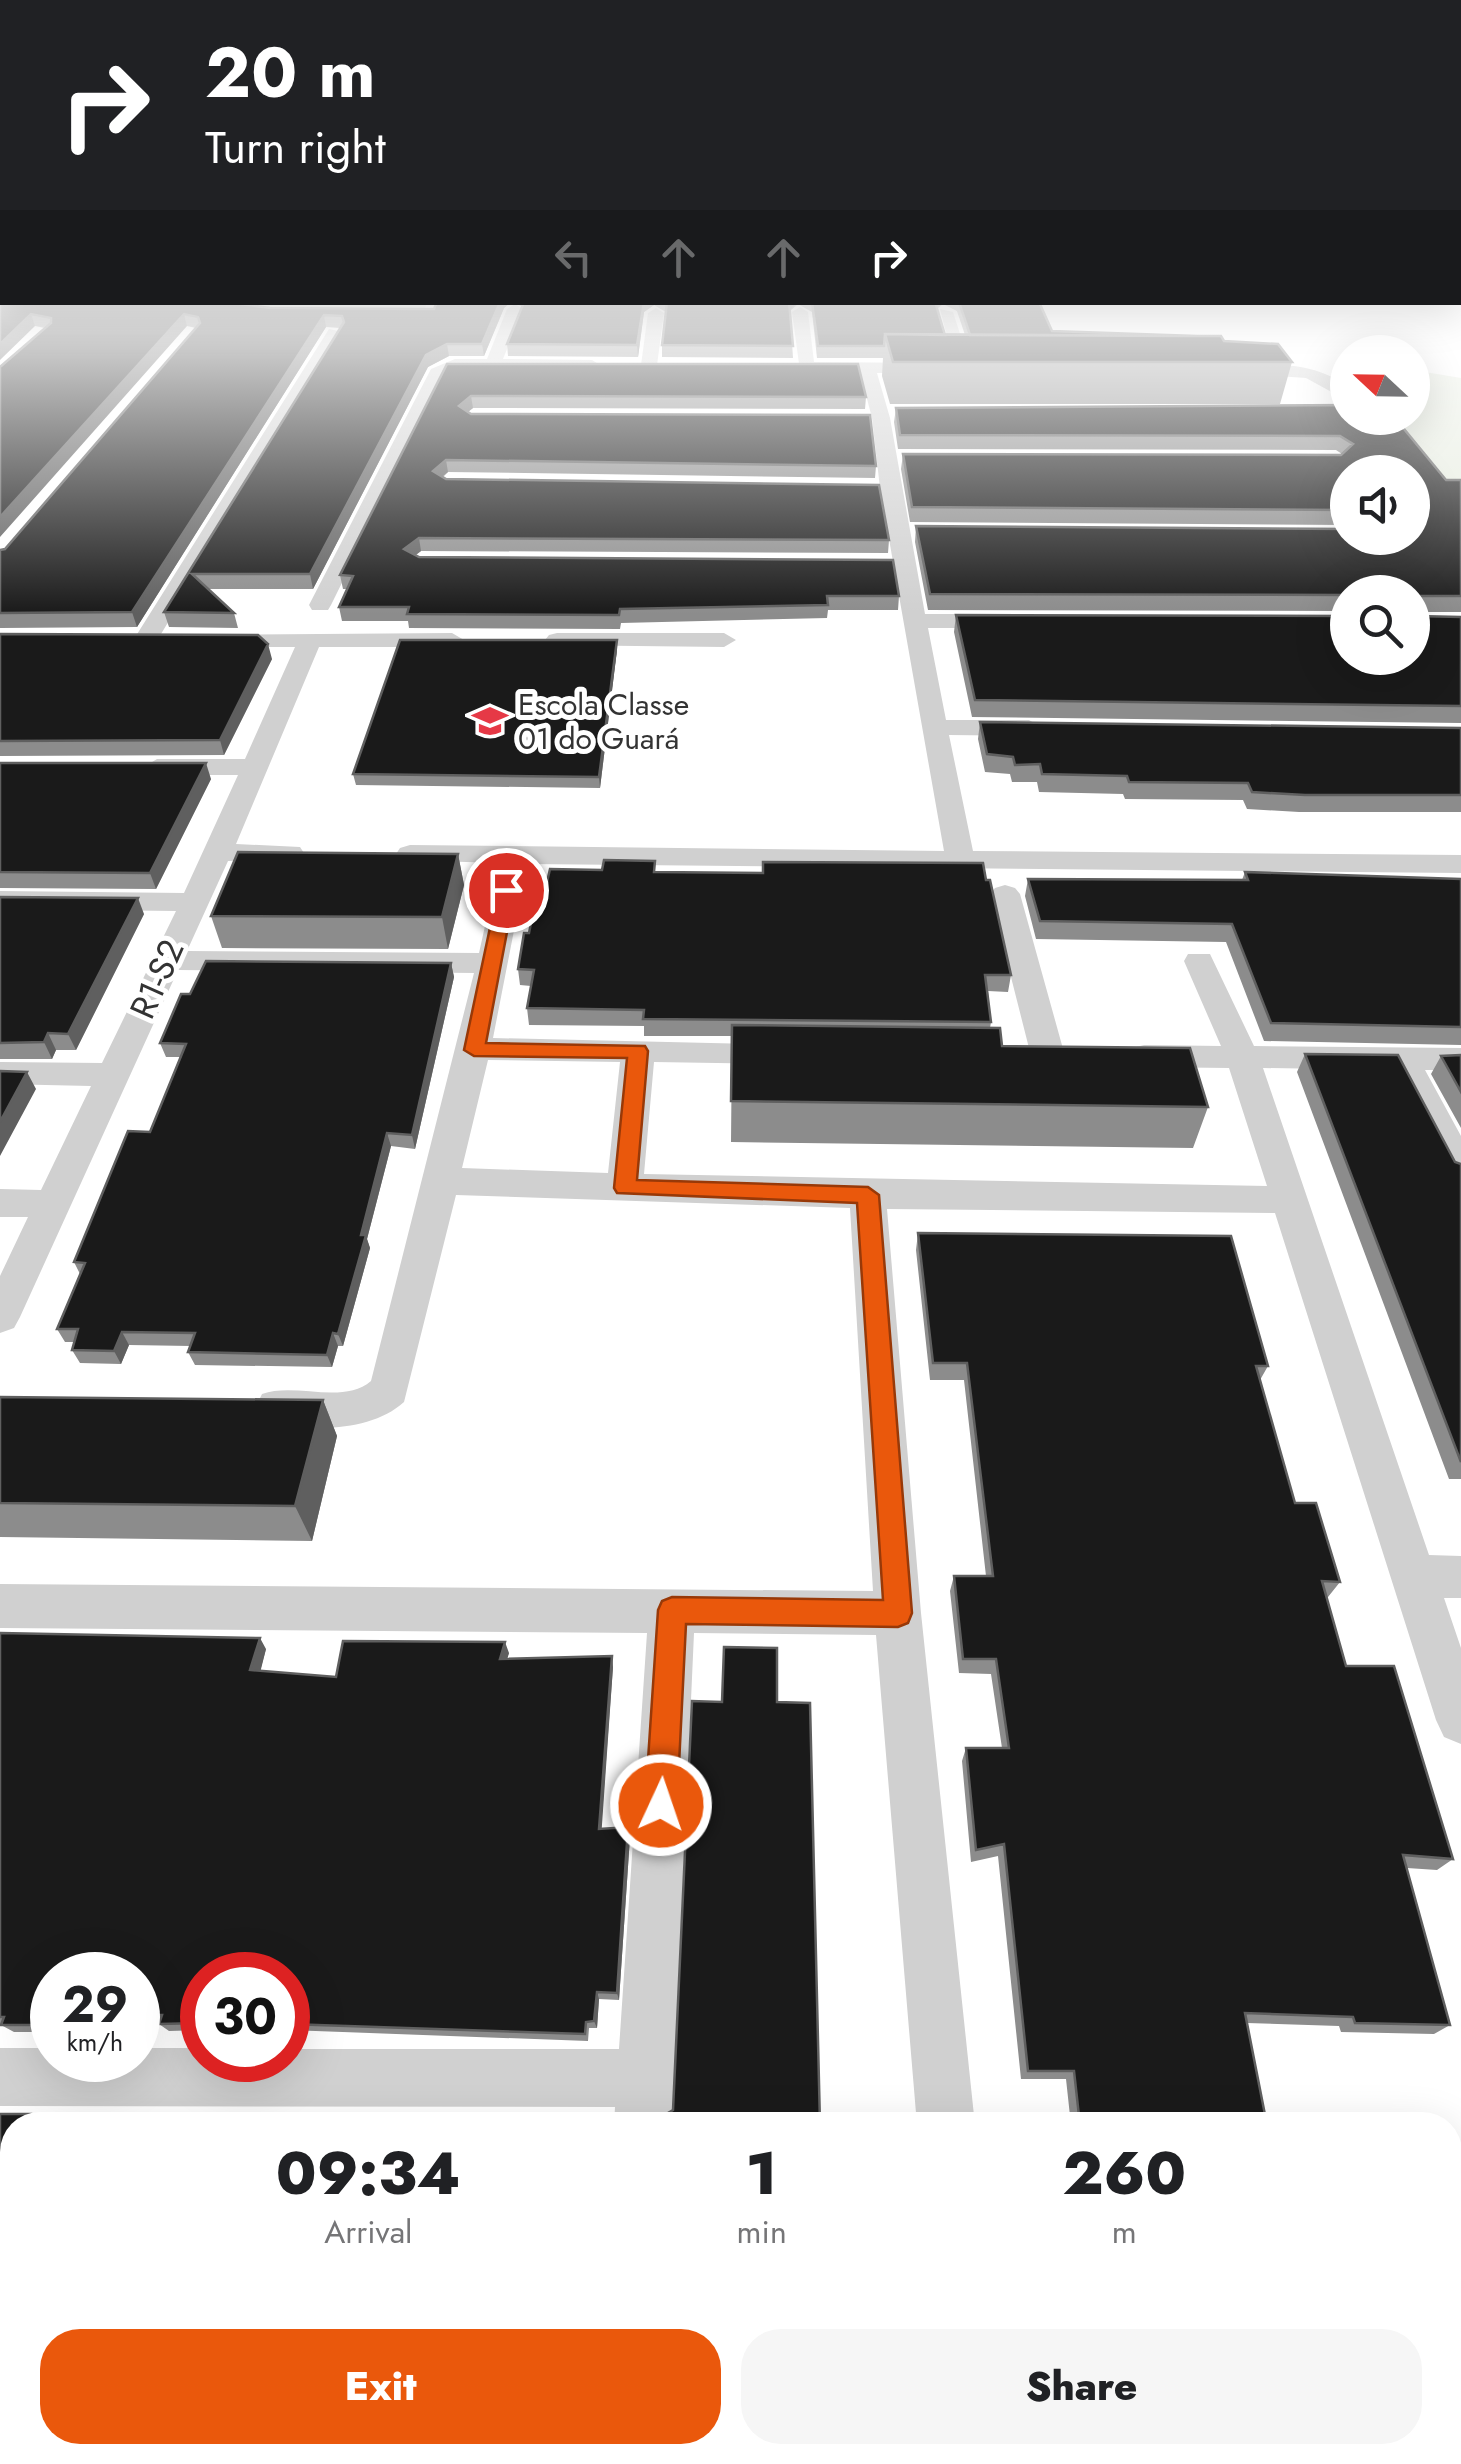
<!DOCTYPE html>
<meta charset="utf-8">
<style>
body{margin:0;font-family:Jost,sans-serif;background:#f6f6f6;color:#202124;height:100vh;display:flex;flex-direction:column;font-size:38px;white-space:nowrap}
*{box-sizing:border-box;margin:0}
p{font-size:32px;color:#757577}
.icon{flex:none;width:55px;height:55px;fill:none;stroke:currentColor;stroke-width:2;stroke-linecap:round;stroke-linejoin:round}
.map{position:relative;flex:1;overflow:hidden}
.sheet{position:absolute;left:0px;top:2112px;width:1462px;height:352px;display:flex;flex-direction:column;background:#fff;border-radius:40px 40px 0 0;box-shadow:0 10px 40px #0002}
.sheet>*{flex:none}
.banner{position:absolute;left:0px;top:0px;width:1462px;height:305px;box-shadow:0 10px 40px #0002;background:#202124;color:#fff;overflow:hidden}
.needle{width:65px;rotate:292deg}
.tools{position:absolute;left:1330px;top:335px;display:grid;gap:20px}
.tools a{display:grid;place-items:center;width:100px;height:100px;border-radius:50%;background:#fff;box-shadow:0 10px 40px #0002;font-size:50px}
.speed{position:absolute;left:30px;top:1952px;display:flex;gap:20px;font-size:50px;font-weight:700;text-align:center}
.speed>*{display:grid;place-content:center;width:130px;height:130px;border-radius:50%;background:#fff;box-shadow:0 10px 40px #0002;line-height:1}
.speed small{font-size:25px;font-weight:400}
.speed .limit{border:15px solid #d22;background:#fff;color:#111}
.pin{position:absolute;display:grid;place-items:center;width:85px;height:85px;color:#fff;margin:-42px;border:5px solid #fff;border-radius:50%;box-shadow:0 2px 10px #0007}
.me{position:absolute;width:110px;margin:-55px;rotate:3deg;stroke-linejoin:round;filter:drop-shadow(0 0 8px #0008)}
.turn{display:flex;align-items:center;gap:35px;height:210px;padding:0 40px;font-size:45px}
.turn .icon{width:130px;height:130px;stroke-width:2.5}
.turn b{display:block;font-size:70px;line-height:85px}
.lanes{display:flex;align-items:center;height:95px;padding:0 40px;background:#0003;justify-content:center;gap:50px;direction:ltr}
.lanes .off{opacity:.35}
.eta{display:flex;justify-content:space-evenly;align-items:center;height:170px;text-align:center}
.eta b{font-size:60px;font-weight:800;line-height:70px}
.button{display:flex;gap:20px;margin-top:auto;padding:20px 40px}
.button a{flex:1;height:115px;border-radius:40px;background:#ea580c;color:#fff;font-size:40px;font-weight:800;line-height:115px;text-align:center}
.button a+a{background:#f6f6f6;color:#202124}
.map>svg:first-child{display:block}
.green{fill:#e6ecdf}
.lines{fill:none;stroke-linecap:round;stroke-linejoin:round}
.street{fill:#d0d0d0;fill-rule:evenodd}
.wall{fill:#8c8c8c;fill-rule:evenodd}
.shaded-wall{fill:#5f5f5f}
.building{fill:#1a1a1a;stroke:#5f5f5f;stroke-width:2.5}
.route{fill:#ea580c;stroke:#983908;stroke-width:2.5}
.labels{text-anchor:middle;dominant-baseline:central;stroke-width:10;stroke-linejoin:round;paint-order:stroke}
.far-poi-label{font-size:30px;fill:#333;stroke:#fff;text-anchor:start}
.street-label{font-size:35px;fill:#333;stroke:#fff}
</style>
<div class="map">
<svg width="1461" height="2464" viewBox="0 0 1461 2464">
<rect width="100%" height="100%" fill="#fff"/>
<path class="green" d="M163 302 427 303 421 317Z
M1413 370 1461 378V491H1444L1376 418H1412Z"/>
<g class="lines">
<path class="street" d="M515 304 523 309 503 359 592 360 600 365 592 370 456 369 446 372 331 605 328 610H312L309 605 431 369 455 359H487L507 309Z
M800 307 808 312 814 362 932 363 940 368 932 373H877L890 418 925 614H1005L1016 621 1005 628H928L946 720H1029L1042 728 1029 736 949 735 973 851 1461 855V873L527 864 493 1038 796 1045 801 1053 796 1061 784 1064 654 1062 644 1174 1267 1186 1229 1068 1144 1067 1132 1064 1127 1056 1132 1048 1144 1045 1221 1046 1184 961 1188 954H1210L1254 1046 1461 1048V1070H1425L1461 1136V1182L1448 1178 1391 1070 1263 1068 1429 1555 1461 1556V1598H1444L1461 1648V1744L1444 1737 1436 1720 1275 1213 887 1209 921 1613 975 2125H917L876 1635 694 1633 672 2125H614L615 2107 0 2106V2048H52V2060H138V2048H202V2060H288V2049H619L647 1633 0 1628V1584L873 1591 850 1208 456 1195 404 1402C370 1433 304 1433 262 1418L256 1406 262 1394C295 1382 343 1405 371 1381L474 973 178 970 20 1317 14 1328 0 1333V1276L28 1217H0V1189L41 1190 91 1086 0 1084V1062L102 1063 176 911 0 909V891L184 893 238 775H157L144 767 157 759H245L295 647H212L200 640 204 635 452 633 464 640 452 647H319L236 844 300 847 304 853 300 859 228 861 187 951 479 953 499 863 400 860 396 854 400 848 410 845 944 851 880 488 872 418 860 372 800 371 792 312ZM488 1060 620 1062 608 1173 462 1168Z
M656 308 664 313 657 365 649 370 641 365 648 313Z
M940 309 953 312 971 368 969 372 955 368Z
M329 329 343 332 158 639 146 646 138 644 134 639Z
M1242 364C1279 364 1317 363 1348 387V401L1306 378 1236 373 1234 369Z
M557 633H724L736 640 724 647 549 645 545 640 549 635Z
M1005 885 1015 888 1020 894 1065 1056 1060 1064 1048 1067 1036 1064 1031 1056 990 894 995 888Z
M1450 2245H1461V2307H1450Z
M597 2452H663L664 2464H596Z
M940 2452H1006L1008 2464H940Z"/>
</g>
<path class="wall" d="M2 302 270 308 434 309 437 302H511L504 308 484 356H449L428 367 313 589H208L234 613 238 628 169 627 164 612 340 328 326 327 137 627 0 628V550L5 549 196 328 187 326 45 328 35 326Z
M515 302H1039L1052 331 1224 341 1292 362 1280 404H890L882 376 883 358H817L812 312 798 304 790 311 793 358 662 357V345L666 312 654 305 644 312 638 357 508 356 507 344 522 307ZM943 304 957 311 965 335H945L937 309Z
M447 364 866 397 865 409 473 408 468 412 471 414 876 466 875 478 448 472 443 477 446 479 889 540 888 553 421 551 416 555 419 557 899 596 898 610H828L827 618 621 623 620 629 409 628 408 621H342L339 607 347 589H343L340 575Z
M1348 405 1446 480H1461V612H1415L1416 616 1461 617V723L972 717 954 632 956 615 1348 658 1412 592H1348V611L928 610 915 542 916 526 1412 538 1348 472V525L910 522 901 469 903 454H1342L1336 450 898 449 894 422 896 408Z
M0 634 272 659 224 755 0 756Z
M617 640V650L600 788 356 785 353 774Z
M980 722 1461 728V812H1299L1247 809 1243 800 1125 799 1123 794 1039 792 1037 782H1012L1010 774 985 772 978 739Z
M0 763 211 779 156 889 0 888Z
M458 854 464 885 448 949 222 948 211 916Z
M656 872 986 880 1011 975 1008 992 988 991 991 1022 990 1028 1002 1046 1208 1107 1193 1148 731 1142 732 1036H644V1026L529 1025 527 1008 531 986 520 985 518 969 543 899Z
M1245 872 1461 879V1045L1264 1041 1226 942 1036 939 1025 896 1028 879 1242 880Z
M0 897 144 914 76 1050H56L52 1059H0Z
M451 963 454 977 415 1149 391 1146 367 1239 370 1248 343 1346H338L332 1367 195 1365 188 1352 191 1346 129 1345 121 1364 80 1363 72 1350 75 1342H65L57 1329 80 1274 74 1262 150 1132 180 1057H166L160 1043 190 994Z
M1305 1054 1455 1162 1461 1164V1479H1449L1297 1072Z
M1461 1055V1128L1431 1074 1441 1056Z
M918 1233 1268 1366 1260 1380 1295 1503 1340 1582 1328 1597H1326L1346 1666 1453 1859 1437 1870 1407 1868 1450 2025 1434 2034 1341 2032 1339 2026 1247 2023 1267 2125H1071L1066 2079H1021L998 1856 971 1862 962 1761 966 1748H1002L991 1674 959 1673 950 1591 954 1576H986L964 1380H930L916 1250Z
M0 1397 323 1400 337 1436 312 1541 0 1537Z
M0 1633 266 1649 260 1671 336 1677 509 1653 507 1658 613 1667 601 1829 628 1827 630 1837 619 2000 599 1999 597 2028H589L588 2041 288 2030V1975H202V2030L169 2031 159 2024 160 2022 138 2021V1975H52V2032H14L1 2025 0 2024Z
M1074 2452H1450L1461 2464H1075Z"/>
<path class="shaded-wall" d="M500 302H511L504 308 484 356 482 344Z
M644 302H654V305L644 312 638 357 637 345Z
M789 302H798L788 312Z
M31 314 35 326 0 360V344Z
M184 314 187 326 0 537V517Z
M324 315 326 327 137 627 132 612Z
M447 344 449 356 428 367 313 589 310 574 426 355Z
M471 396 473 408 460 418 459 406Z
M446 460 448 472 434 483 433 471Z
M419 538 421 551 406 562 404 549Z
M617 640V650L600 788 599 777Z
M268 644 272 659 224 755 220 740Z
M206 763 211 779 156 889 150 873Z
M458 854 464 885 448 949 442 917Z
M138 898 144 914 76 1050 68 1034Z
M451 963 454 977 415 1149 412 1135Z
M48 1033 56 1050 52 1059 44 1042Z
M27 1072 36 1089 0 1156V1122Z
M387 1133 391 1146 367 1239 370 1248 343 1346 338 1334 361 1235Z
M122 1332 129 1345 121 1364 114 1351Z
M333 1333 338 1346 332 1367 327 1355Z
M323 1400 337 1436 312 1541 295 1506Z
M260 1638 266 1649 258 1681 250 1670Z
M505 1642 509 1653 504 1670 500 1659Z
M612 1656 613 1667 601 1839 599 1829Z
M628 1827 630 1837 619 2000 617 1993Z
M597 1992 599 1999 597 2028 594 2021Z
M31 2114 48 2122 47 2125H30Z
M587 2452H591L590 2464H586Z"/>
<path class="building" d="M0 269H2V302H226L270 308 427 309H434L437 302H500L482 344H447L426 355 310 574H192L234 613 164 612 344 322 342 316 324 315 132 612 0 613V550L5 549 200 323 198 317 184 314 0 517V367L51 323V318L31 314 0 344Z
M524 302H644L637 345 507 344Z
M667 302H789L793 346 662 345Z
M812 302H935L945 335 885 334 884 346H818Z
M959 302H1039L1052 331 1197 336 970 335Z
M885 334 1221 336 1224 341 1278 344 1292 362H893Z
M447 364H858L866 397 471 396 459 406 471 414 870 415 876 466 446 460 433 471 446 479 879 485 889 540 419 538 404 549 419 557 893 560 899 596H827L828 605 620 609 619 615 407 614 409 607H339L353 576 340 575Z
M1348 405V418H1395L1446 480H1461V596H1418L1414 600 1416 616 1461 617V706L975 700 956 615 1348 616V658H1412V592H1348V595L930 594 916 526 1348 529V538H1412V472H1348V510L912 507 903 454 1341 455 1353 444 1340 436 900 435 896 408Z
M0 634 258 635 268 644 220 740 0 741Z
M400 640H617L599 777 353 774Z
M980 722 1461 728V795H1305L1252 792 1248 783 1129 782 1127 776 1042 774 1040 764 1015 765 1013 757 987 754Z
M0 763H206L150 873 0 872Z
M238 852 458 854 442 917 211 916Z
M604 860 655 861 654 872 763 873V862L983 863 986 880H990L1011 975H985L991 1022 643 1019 644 1010 527 1008 534 970 518 969 524 933H529L536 899H543L550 869 602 870Z
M1245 872 1461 879V1027L1271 1023 1232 924 1040 921 1028 879 1248 880Z
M0 897 138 898 68 1034 48 1033 44 1042 0 1043Z
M206 961 451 963 412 1135 387 1133 361 1235H366L338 1334 333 1333 327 1355 188 1352 195 1333 122 1332 114 1351 72 1350 78 1329H57L85 1263 74 1262 128 1131 150 1132 186 1044 160 1043 181 994H190Z
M732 1025 1000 1028 1002 1046 1190 1048 1208 1107 731 1101Z
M1305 1054 1398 1055 1455 1162 1461 1164V1462Z
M1461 1055V1092L1441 1056Z
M0 1071 27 1072 0 1122Z
M918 1233 1231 1236 1268 1366H1256L1295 1503H1316L1340 1582 1322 1581 1346 1666H1394L1453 1859 1403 1855 1450 2025 1355 2023 1353 2017 1245 2013 1267 2125H1080L1074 2071H1028L1004 1844 976 1850 966 1748H1009L996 1659H963L954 1576H993L967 1363H933Z
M0 1397 323 1400 295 1506 0 1503Z
M0 1633 260 1638 250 1670 336 1677 343 1641 505 1642 500 1659 612 1656 599 1829 628 1827 617 1993 597 1992 594 2021 586 2022 585 2034 288 2024V1975H202V2023L159 2024 162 2015H138V1975H52V2025H1L4 2017H0Z
M724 1647 777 1648V1702L810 1703 820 2125H668V2113L673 2110 692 1701 722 1702Z
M0 2114H31L30 2125H12V2452H587L586 2464H0Z
M138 2122 585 2124V2125H138Z
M1450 2429H1461V2464H1096L1095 2452H1450Z
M662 2452H827V2464H663Z"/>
<linearGradient id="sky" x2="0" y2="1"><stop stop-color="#9ec6ea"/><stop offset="0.44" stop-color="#fff"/><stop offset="1" stop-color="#fff" stop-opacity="0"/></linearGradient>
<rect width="1461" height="614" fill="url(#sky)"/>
<path class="route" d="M506 885 515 890 486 1043 645 1046 648 1051 637 1180 868 1187 879 1195 912 1613 908 1623 898 1627 686 1624 677 1805 672 1816 661 1821 650 1816 645 1805 658 1610 662 1601 672 1597 883 1600 857 1203 617 1193 614 1188 627 1058 474 1056 464 1050 498 890Z"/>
<defs>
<symbol id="school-bare" viewBox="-9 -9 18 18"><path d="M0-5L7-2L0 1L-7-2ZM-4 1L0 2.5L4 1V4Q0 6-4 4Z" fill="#e63946" stroke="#fff" stroke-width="2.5" paint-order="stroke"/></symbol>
</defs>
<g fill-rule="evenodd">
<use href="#school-bare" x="465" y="696" width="50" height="50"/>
</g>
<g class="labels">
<g class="far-poi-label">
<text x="518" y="704">Escola Classe<tspan x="518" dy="34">01 do Guará</tspan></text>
</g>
<g class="street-label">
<text transform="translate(157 979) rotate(-66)">R1-S2</text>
</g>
</g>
</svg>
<div class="tools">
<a><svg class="needle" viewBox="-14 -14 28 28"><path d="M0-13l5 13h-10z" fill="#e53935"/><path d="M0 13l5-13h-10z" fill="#757577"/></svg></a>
<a><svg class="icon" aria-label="sound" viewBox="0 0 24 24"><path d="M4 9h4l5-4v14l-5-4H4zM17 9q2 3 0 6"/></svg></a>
<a><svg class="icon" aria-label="search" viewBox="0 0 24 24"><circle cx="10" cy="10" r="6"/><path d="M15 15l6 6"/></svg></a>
</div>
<div class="speed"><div>29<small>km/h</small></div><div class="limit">30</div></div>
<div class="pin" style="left:506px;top:890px;background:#d93025"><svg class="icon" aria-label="arrive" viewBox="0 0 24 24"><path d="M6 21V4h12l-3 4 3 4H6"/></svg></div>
<svg class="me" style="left:661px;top:1805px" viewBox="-20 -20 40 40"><circle r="17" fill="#ea580c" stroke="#fff" stroke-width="3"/><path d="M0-11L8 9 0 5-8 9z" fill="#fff"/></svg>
<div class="banner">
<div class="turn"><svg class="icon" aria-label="right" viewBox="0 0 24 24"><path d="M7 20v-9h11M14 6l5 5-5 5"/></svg><div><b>20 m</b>Turn right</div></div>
<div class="lanes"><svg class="icon off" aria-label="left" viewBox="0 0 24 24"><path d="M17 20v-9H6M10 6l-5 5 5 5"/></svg><svg class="icon off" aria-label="ahead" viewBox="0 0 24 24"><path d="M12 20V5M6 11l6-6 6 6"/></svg><svg class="icon off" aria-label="ahead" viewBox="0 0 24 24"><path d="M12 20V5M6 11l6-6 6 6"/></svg><svg class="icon" aria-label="right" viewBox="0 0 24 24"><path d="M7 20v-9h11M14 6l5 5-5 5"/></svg></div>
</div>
<section class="sheet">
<div class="eta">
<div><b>09:34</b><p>Arrival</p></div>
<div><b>1</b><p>min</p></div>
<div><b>260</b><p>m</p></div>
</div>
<div class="button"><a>Exit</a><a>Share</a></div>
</section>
</div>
